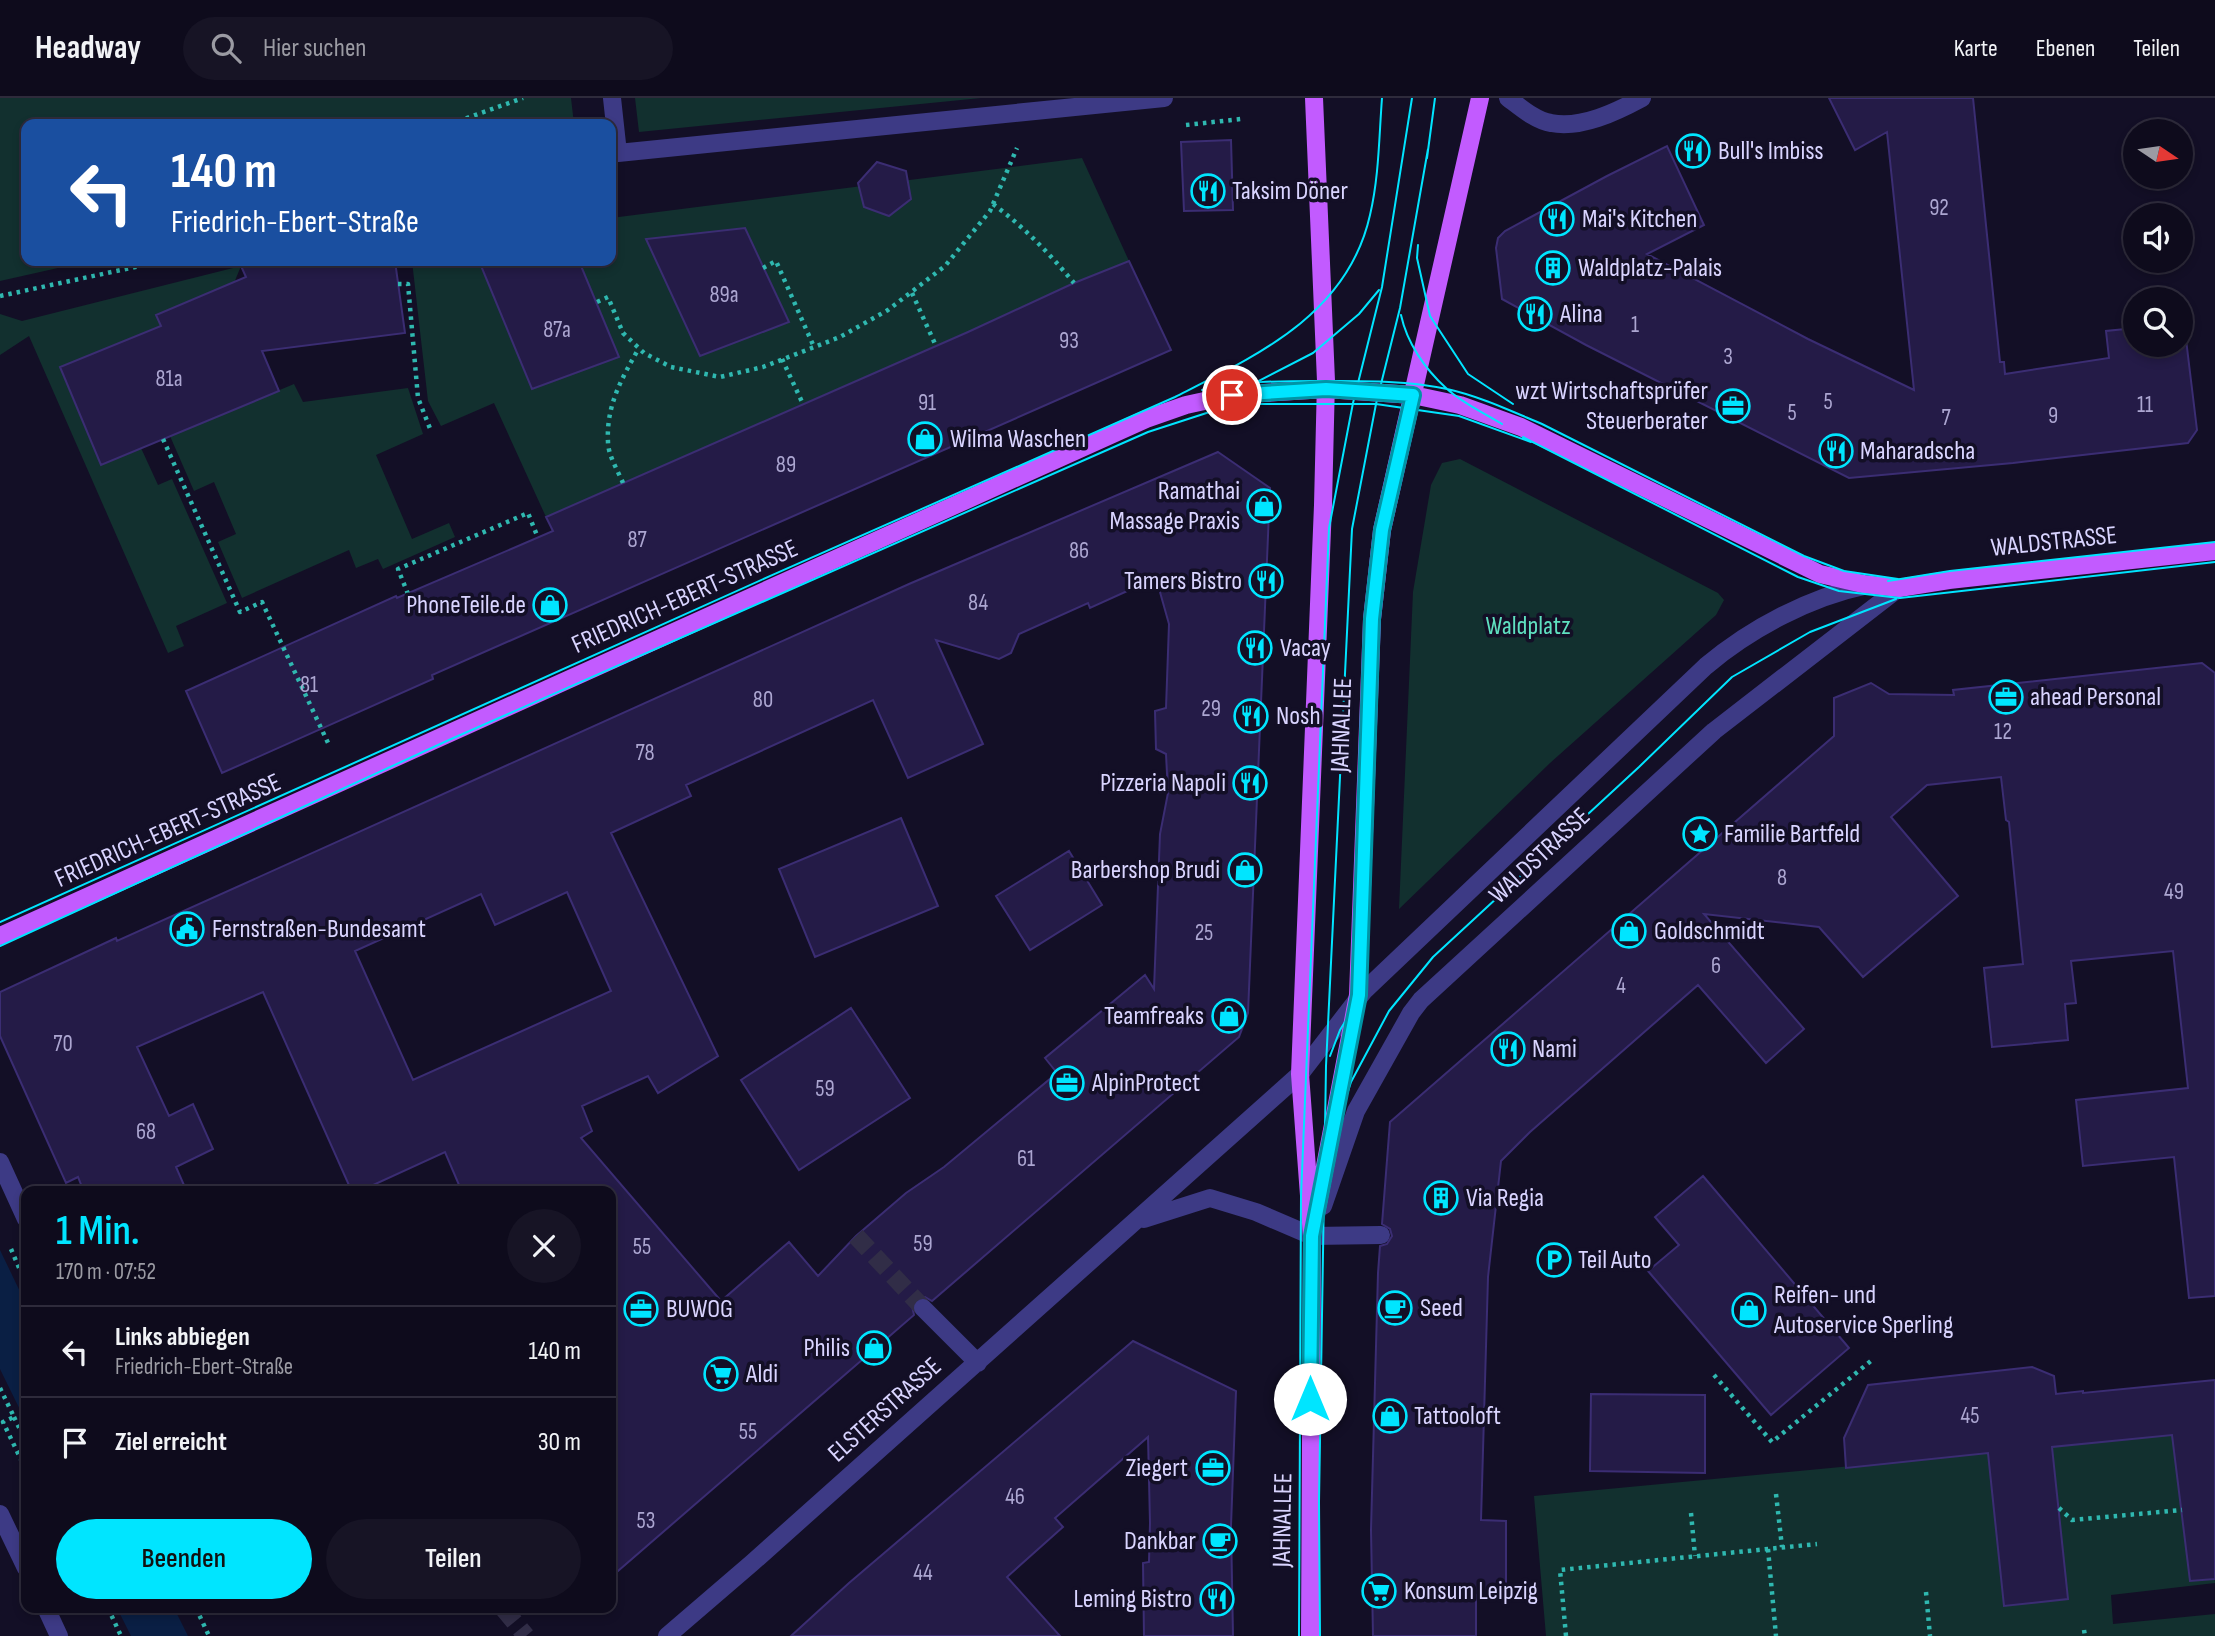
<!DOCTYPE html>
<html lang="de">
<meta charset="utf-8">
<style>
body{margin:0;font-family:"Sofia Sans Condensed",sans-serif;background:#171425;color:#f1f3f6;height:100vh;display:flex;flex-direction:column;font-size:26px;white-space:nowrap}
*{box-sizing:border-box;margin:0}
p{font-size:23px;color:#9b9ba3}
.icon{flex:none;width:38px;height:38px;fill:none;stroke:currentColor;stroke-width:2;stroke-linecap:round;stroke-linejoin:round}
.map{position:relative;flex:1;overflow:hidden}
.details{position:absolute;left:21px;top:1088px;width:595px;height:427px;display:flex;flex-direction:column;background:#0e0b1c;border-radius:14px;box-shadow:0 4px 10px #0003,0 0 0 2px #2e2b3b}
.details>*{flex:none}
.banner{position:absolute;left:21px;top:21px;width:595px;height:147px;border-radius:14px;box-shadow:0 4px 10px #0003,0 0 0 2px #2e2b3b;background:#1a4fa0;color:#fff;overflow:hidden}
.needle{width:46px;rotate:103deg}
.tools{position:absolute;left:2123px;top:21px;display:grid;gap:14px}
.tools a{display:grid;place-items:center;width:70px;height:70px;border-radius:50%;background:#0e0b1c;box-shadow:0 4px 10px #0003,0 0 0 2px #2e2b3b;font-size:35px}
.pin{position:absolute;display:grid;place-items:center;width:60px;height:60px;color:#fff;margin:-30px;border:4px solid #fff;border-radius:50%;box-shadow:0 2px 7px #0007}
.me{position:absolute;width:77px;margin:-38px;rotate:0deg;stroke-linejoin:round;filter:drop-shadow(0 0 5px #0008)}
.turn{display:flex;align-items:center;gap:24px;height:147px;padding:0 35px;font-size:32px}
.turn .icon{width:91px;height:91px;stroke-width:2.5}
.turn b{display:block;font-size:49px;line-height:60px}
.round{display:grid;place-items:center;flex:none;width:74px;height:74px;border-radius:37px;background:#171425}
.head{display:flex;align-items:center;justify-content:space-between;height:119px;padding:0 35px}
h1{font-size:42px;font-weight:600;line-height:52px;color:#00e5ff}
.primary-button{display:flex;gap:14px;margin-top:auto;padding:14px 35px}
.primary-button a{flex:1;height:80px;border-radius:42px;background:#00e5ff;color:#111;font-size:28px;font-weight:600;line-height:80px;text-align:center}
.primary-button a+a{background:#171425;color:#f1f3f6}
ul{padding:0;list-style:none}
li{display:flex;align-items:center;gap:21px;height:91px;padding:0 35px;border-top:2px solid #2e2b3b}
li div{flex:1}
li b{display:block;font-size:26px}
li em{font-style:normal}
header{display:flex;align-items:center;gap:42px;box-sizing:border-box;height:98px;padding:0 35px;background:#0e0b1c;border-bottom:2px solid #2e2b3b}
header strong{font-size:33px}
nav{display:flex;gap:38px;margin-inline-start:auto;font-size:24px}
.search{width:490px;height:63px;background:#171425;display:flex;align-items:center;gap:18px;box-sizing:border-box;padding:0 24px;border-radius:38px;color:#9b9ba3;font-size:26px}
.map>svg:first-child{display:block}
.green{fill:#12302f}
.water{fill:#0a1f44}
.building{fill:#241b47;stroke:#3b2d73;stroke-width:2;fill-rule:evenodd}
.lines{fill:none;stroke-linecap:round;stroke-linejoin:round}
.minor-tunnel{stroke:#312d47;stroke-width:18;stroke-dasharray:18 9;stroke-linecap:butt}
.path{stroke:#2fb8b0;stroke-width:4.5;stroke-dasharray:3.5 5;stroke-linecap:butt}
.minor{stroke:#3d3a85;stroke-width:18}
.major{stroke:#c25bff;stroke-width:18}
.tram{stroke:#00e5ff;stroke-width:2}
.route-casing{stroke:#0095a6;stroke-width:18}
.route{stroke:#00e5ff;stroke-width:12}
.labels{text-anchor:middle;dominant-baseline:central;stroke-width:7;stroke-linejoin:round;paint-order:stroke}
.number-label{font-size:23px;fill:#aca6d1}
.poi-label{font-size:26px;fill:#d9d4ff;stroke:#130f26;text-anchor:start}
.street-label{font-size:26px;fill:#d9d4ff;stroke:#130f26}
.park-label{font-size:26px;fill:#5fe0c0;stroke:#130f26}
</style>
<header>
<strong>Headway</strong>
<div class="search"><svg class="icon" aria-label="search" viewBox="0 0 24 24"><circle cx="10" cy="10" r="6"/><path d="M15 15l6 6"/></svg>Hier suchen</div>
<nav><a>Karte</a><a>Ebenen</a><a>Teilen</a></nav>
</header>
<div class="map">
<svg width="2215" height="1538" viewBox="0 0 2215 1538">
<rect width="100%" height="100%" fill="#130f26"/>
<path class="green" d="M0 0H571L574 26H26V163H89L0 183Z
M635 0H981L639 34Z
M1082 60 1129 163 546 419 494 305 441 328 428 303 412 163H611V120Z
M241 168 234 185 156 217 161 228 60 270 101 367 141 350 158 387 172 381 227 505 176 528 184 548 168 555 29 238 0 257V216L22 223Z
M294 286 303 304 408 290 423 336 376 357 412 441 449 425 455 439 383 471 378 461 356 470 349 452 242 500 218 444 236 436 214 384 194 393 170 338Z
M1460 361 1718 495 1724 502 1716 517 1550 665 1399 811 1413 494 1431 387 1442 365Z
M2203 1334 2178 1387 2184 1437 2213 1434 2215 1485 2111 1497 2113 1526 2215 1516V1538H1546L1534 1398 1988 1355 2004 1507 2068 1501 2052 1349Z"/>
<path class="water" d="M0 1152 26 1206V1324L0 1271Z
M117 1510H174L188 1538H131Z"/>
<path class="building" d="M1829 0H1973L2000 264H2004L2005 276 2109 260 2106 233 2135 230V247H2180V225H2184L2197 332 2188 345 2013 365 1849 380 1586 247 1502 201 1496 150 1498 140 1505 133 1607 78 1667 48 1704 127 1647 156 1808 241 1914 292 1887 34 1855 52Z
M1231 42 1233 112 1184 113 1181 44Z
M877 64 906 73 911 101 889 118 864 109 858 85Z
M745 130 789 224 700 258 646 141Z
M268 163H395L405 235 262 253 279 293 101 367 60 269 161 228 156 217 246 179 241 168Z
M479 163H579L619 259 532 291Z
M1129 163 1171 252 432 577 433 581 222 675 186 593 396 498 397 500 553 433 546 419 968 234 1074 185Z
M1218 354 1270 390 1248 915 1239 939 932 1203 925 1199 915 1202 912 1208 914 1217 611 1479V1094H462L445 1054 358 1094H352L263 894 137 949 169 1018 193 1006 213 1051 176 1069 187 1094H84L78 1079 66 1085 0 938V894L116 840 117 843 909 486ZM1156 480 1169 526 1166 610 1155 613 1156 651 1166 656 1168 695 1160 736 1154 891 1145 877 1045 960 1057 975 944 1069 906 1095 856 1138 818 1178 789 1144 721 1203 581 1040 592 1033 582 1008 648 978 658 995 718 958 611 735 691 698 686 687 873 602 908 680 983 646 936 542 999 561 1011 555 1019 536 1088 505 1090 510ZM567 794 611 893 413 982 355 853 481 796 495 827Z
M2202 565 2215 575V1198L2189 1200 2174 1059 2083 1068 2076 1002 2188 990 2173 853 2071 863 2076 905 2065 906 2068 942 1992 949 1984 870 2023 866 2009 724 2006 722 2001 679 1927 687 1891 719 1958 798 1863 879 1819 829 1704 816 1804 931 1766 965 1698 887 1530 1034 1501 1063 1488 1179 1481 1422 1506 1423V1498L1476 1497V1538H1373L1371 1432 1378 1175 1380 1148 1387 1146 1392 1138 1390 1131 1382 1126 1390 1024 1834 638V600L1871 585 1889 596 1954 597 1953 592Z
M901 720 938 808 815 859 779 771Z
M1069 753 1102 807 1030 852 996 798Z
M851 910 910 1000 799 1072 741 982Z
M1703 1078 1849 1250 1771 1317 1648 1173 1679 1147 1655 1119Z
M1133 1243 1236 1293 1231 1428 1233 1538H1144L1143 1465 1149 1464 1150 1425 1148 1339 1055 1420 1063 1429 1007 1479 1060 1538H791L849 1485Z
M2032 1269 2054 1278 2056 1296 2083 1293V1295L2215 1282V1481L2190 1483 2172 1337 2052 1349 2068 1501 2004 1508 1988 1355 1846 1370 1844 1340 1868 1287Z
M1591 1296 1705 1297V1375L1590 1373Z"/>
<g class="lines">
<path class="minor-tunnel" d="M856 1138 923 1210
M503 1510 526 1538"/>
<path class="path" d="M450 26 523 0
M1186 27 1241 21
M993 106C1024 129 1049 155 1074 185
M763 170 776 163 814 249
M398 186H408L418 300 431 333
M912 195 936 248
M0 198 163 163
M597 204 608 199 623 235 644 255 671 269 720 279 763 269 840 239 888 212 945 168 990 113 1017 50
M782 261 803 306
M163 341 240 514 262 504 329 647
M623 385C618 373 608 357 608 344 606 307 622 280 639 250
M408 496 398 471 528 415 538 440
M11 1151 26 1186
M1714 1277 1772 1344 1872 1262
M0 1290 14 1319 3 1324 26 1372
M14 1319 26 1344
M1776 1396 1782 1449
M2059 1410 2072 1422 2182 1412
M1691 1415 1695 1458
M1768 1451 1776 1538
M1926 1494 1930 1538
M108 1510 121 1538
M196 1510 209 1538
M2084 1532 2085 1538
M1566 1538 1560 1472 1817 1446"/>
<path class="minor" d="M612 0 618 55 1164 0
M1508 0C1520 9 1536 23 1551 25 1581 31 1616 14 1642 0
M0 1064 26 1121
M1323 1108 1356 1013 1411 915 1421 902 1714 633 1899 490
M1144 1121 1210 1100 1256 1114 1312 1138 1381 1137
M923 1210 978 1265
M0 1416 26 1470
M46 1510 59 1538
M667 1538 752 1465 1300 976 1364 893 1706 568C1751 530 1810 499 1868 487"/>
<path class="major" d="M0 838 1146 321 1186 307 1232 297 1326 291 1413 297 1460 307 1521 329 1820 476 1863 486 1899 490 1949 482 2215 453
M1316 1115 1358 897 1372 521 1382 432 1480 0
M1310 1538 1312 1138 1300 976 1323 407 1326 283 1314 0"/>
<path class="tram" d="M1427 60 1435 0
M1418 147 1417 160 1430 218 1468 276 1513 306
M1401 217C1407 245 1425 271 1446 290 1462 305 1484 315 1502 326
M1202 292C1241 283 1279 283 1319 283 1361 283 1405 282 1447 291 1479 298 1511 313 1542 326L1804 458 1844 473 1898 481
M1214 306 1313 255 1359 216 1379 192
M1523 339 1798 479 1839 493 1900 500 2215 464
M1888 483 1950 473 2215 444
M0 824C391 648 782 471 1175 299 1258 257 1348 216 1370 117 1379 79 1379 39 1382 0
M0 848 449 642 1148 334 1225 309 1259 306H1376L1459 318 1531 344
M1330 958 1340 932 1364 893
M1330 1054 1333 1040 1351 984 1389 913 1433 859 1639 669 1732 579 1810 534 1896 501
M1299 1538 1301 1098 1329 430 1353 305 1382 189 1412 0
M1320 1538 1319 1404 1326 968 1352 431 1376 306 1400 210 1428 51"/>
</g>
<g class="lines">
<defs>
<path id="route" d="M1232 297 1326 291 1413 297 1382 432 1372 521 1359 897 1312 1138 1310 1301"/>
</defs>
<use href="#route" class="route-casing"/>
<use href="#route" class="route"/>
</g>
<defs>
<symbol id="restaurant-ring" viewBox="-11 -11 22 22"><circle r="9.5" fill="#130f26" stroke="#00e5ff" stroke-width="1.5"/><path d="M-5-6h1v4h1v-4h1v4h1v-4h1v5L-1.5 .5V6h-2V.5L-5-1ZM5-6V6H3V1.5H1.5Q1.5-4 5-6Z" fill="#00e5ff"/></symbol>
<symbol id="building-ring" viewBox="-11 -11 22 22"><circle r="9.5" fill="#130f26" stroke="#00e5ff" stroke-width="1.5"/><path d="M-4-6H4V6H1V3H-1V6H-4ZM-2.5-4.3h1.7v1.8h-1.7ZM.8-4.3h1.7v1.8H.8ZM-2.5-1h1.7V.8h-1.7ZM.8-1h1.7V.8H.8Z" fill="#00e5ff"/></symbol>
<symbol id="office-ring" viewBox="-11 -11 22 22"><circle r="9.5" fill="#130f26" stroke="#00e5ff" stroke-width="1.5"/><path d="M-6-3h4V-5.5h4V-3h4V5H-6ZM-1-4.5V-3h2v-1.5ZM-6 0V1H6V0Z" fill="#00e5ff"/></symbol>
<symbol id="shop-ring" viewBox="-11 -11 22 22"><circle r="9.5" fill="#130f26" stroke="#00e5ff" stroke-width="1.5"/><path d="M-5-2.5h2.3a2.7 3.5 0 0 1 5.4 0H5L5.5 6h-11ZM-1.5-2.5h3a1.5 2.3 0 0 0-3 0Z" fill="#00e5ff"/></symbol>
<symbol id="sight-ring" viewBox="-11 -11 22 22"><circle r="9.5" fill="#130f26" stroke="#00e5ff" stroke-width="1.5"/><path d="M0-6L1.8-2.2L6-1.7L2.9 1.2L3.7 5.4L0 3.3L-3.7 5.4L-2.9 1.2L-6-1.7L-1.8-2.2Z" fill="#00e5ff"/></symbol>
<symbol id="civic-ring" viewBox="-11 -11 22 22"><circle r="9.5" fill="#130f26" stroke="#00e5ff" stroke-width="1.5"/><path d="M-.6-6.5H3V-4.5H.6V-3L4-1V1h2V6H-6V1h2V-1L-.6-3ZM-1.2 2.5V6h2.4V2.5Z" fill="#00e5ff"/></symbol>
<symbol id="parking-ring" viewBox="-11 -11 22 22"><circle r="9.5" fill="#130f26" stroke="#00e5ff" stroke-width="1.5"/><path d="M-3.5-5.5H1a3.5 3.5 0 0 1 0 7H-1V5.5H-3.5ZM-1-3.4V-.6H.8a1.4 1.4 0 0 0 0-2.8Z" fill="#00e5ff"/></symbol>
<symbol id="cafe-ring" viewBox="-11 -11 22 22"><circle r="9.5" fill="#130f26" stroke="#00e5ff" stroke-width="1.5"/><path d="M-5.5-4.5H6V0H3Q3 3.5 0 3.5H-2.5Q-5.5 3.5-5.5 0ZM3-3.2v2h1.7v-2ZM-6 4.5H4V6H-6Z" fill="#00e5ff"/></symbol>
<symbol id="supermarket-ring" viewBox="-11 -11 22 22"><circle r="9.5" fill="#130f26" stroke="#00e5ff" stroke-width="1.5"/><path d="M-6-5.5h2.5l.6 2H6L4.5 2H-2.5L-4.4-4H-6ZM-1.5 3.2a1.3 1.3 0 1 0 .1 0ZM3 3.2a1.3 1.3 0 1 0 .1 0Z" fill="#00e5ff"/></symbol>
</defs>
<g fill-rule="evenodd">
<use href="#restaurant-ring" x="1674" y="34" width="38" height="38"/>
<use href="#restaurant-ring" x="1189" y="74" width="38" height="38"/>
<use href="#restaurant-ring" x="1538" y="102" width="38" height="38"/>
<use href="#building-ring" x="1534" y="151" width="38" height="38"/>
<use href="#restaurant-ring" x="1516" y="197" width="38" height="38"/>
<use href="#office-ring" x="1714" y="289" width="38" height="38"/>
<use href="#shop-ring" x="906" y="322" width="38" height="38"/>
<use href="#restaurant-ring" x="1817" y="334" width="38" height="38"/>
<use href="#shop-ring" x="1245" y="389" width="38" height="38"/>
<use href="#restaurant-ring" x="1247" y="464" width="38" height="38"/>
<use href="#shop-ring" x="531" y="488" width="38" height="38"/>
<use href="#restaurant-ring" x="1236" y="531" width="38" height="38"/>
<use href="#office-ring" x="1987" y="580" width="38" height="38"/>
<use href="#restaurant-ring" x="1232" y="599" width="38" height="38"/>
<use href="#restaurant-ring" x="1231" y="666" width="38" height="38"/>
<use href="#sight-ring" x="1681" y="717" width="38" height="38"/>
<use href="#shop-ring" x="1226" y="753" width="38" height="38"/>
<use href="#civic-ring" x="168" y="812" width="38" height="38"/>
<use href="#shop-ring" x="1610" y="814" width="38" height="38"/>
<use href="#shop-ring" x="1210" y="899" width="38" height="38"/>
<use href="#restaurant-ring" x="1489" y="932" width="38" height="38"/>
<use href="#office-ring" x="1048" y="966" width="38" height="38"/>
<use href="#building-ring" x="1422" y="1081" width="38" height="38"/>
<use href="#parking-ring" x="1535" y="1143" width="38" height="38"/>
<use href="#cafe-ring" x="1376" y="1191" width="38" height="38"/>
<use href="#office-ring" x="622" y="1192" width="38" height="38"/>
<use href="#shop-ring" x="1730" y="1193" width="38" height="38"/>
<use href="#shop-ring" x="855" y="1231" width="38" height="38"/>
<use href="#supermarket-ring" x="702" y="1257" width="38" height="38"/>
<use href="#shop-ring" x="1371" y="1299" width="38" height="38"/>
<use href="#office-ring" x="1194" y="1351" width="38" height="38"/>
<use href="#cafe-ring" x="1201" y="1424" width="38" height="38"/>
<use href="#supermarket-ring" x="1360" y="1474" width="38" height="38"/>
<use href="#restaurant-ring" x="1198" y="1482" width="38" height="38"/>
</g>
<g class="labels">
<g class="number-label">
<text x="1939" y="110">92</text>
<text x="724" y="197">89a</text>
<text x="1635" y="227">1</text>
<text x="557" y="232">87a</text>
<text x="1069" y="243">93</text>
<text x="1728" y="259">3</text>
<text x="169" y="281">81a</text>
<text x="1828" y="304">5</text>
<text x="927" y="305">91</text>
<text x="2145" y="307">11</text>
<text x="1792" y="315">5</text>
<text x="2053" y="318">9</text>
<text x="1946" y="320">7</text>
<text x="786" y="367">89</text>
<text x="637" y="442">87</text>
<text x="1079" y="453">86</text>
<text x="978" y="505">84</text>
<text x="309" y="587">81</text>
<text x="763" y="602">80</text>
<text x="1211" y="611">29</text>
<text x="2003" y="634">12</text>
<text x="645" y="655">78</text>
<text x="1782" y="780">8</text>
<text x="2174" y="794">49</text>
<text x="1204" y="835">25</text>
<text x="1716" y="868">6</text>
<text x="1621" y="888">4</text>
<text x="63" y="946">70</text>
<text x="825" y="991">59</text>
<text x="146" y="1034">68</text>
<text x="1026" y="1061">61</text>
<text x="923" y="1146">59</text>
<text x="642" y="1149">55</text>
<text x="1970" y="1318">45</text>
<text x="748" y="1334">55</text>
<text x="1015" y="1399">46</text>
<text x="646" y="1423">53</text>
<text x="923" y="1475">44</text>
</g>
<g class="poi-label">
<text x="1718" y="53">Bull's Imbiss</text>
<text x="1232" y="93">Taksim Döner</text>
<text x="1582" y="121">Mai's Kitchen</text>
<text x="1578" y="170">Waldplatz-Palais</text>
<text x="1560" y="216">Alina</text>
<text x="1708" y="293" text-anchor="end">wzt Wirtschaftsprüfer<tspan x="1708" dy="30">Steuerberater</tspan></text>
<text x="950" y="341">Wilma Waschen</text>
<text x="1860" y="353">Maharadscha</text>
<text x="1240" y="393" text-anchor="end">Ramathai<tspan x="1240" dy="30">Massage Praxis</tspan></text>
<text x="1242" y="483" text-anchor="end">Tamers Bistro</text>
<text x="526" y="507" text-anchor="end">PhoneTeile.de</text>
<text x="1280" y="550">Vacay</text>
<text x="2030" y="599">ahead Personal</text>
<text x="1276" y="618">Nosh</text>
<text x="1226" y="685" text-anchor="end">Pizzeria Napoli</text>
<text x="1724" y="736">Familie Bartfeld</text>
<text x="1220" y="772" text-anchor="end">Barbershop Brudi</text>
<text x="212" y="831">Fernstraßen-Bundesamt</text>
<text x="1654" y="833">Goldschmidt</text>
<text x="1204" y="918" text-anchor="end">Teamfreaks</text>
<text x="1532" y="951">Nami</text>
<text x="1092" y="985">AlpinProtect</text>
<text x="1466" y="1100">Via Regia</text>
<text x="1578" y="1162">Teil Auto</text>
<text x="1774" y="1197">Reifen- und<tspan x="1774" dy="30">Autoservice Sperling</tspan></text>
<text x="1420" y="1210">Seed</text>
<text x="666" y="1211">BUWOG</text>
<text x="850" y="1250" text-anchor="end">Philis</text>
<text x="746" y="1276">Aldi</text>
<text x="1414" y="1318">Tattooloft</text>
<text x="1188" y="1370" text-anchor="end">Ziegert</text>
<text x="1196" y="1443" text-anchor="end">Dankbar</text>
<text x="1404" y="1493">Konsum Leipzig</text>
<text x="1192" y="1501" text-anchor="end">Leming Bistro</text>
</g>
<g class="street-label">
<text transform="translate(2054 444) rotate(-6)">WALDSTRASSE</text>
<text transform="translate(685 499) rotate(-24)">FRIEDRICH-EBERT-STRASSE</text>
<text transform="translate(1342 627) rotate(-88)">JAHNALLEE</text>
<text transform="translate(168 733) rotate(-24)">FRIEDRICH-EBERT-STRASSE</text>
<text transform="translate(1540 758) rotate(-43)">WALDSTRASSE</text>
<text transform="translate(885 1312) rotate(-42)">ELSTERSTRASSE</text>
<text transform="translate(1283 1422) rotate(-89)">JAHNALLEE</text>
</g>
<g class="park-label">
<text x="1528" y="528">Waldplatz</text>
</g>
</g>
</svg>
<div class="tools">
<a><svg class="needle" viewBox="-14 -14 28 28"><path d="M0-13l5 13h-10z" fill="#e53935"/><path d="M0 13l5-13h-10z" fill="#9b9ba3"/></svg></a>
<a><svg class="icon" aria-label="sound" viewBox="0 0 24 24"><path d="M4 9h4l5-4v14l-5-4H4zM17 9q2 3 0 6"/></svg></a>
<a><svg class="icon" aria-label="search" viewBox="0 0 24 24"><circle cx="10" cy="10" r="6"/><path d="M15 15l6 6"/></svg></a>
</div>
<div class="pin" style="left:1232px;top:297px;background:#d93025"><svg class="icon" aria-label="arrive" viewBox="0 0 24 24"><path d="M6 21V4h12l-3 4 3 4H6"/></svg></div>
<svg class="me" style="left:1310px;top:1301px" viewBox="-20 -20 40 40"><circle r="19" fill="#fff"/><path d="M0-13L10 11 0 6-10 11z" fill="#00e5ff"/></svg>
<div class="banner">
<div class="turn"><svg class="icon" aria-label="left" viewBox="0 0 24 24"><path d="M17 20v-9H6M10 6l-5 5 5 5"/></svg><div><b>140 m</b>Friedrich-Ebert-Straße</div></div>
</div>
<section class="details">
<div class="head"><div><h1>1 Min.</h1><p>170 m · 07:52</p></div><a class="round"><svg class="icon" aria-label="close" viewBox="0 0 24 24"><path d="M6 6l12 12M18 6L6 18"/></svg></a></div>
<ul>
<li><svg class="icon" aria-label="left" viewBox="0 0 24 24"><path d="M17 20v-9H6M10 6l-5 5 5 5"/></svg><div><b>Links abbiegen</b><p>Friedrich-Ebert-Straße</p></div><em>140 m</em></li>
<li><svg class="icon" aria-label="arrive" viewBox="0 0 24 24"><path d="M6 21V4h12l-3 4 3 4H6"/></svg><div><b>Ziel erreicht</b></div><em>30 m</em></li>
</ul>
<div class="primary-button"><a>Beenden</a><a>Teilen</a></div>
</section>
</div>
